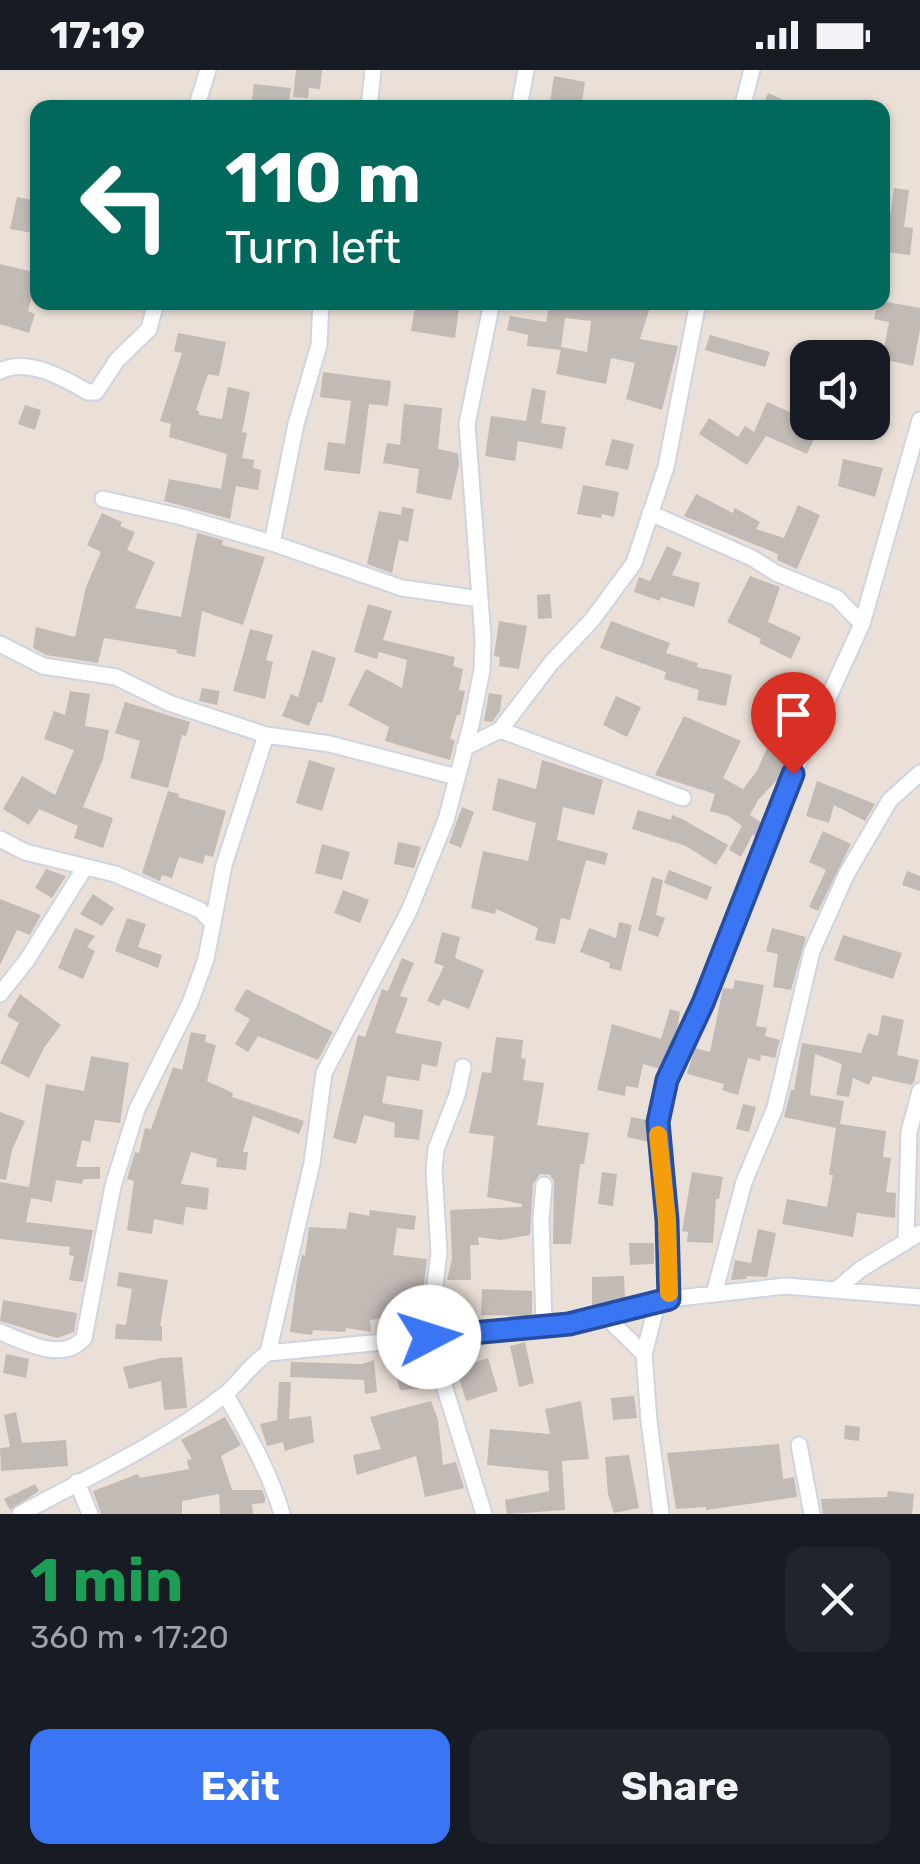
<!DOCTYPE html>
<meta charset="utf-8">
<style>
body{margin:0;font-family:Rubik,sans-serif;background:#20242c;color:#f1f3f6;height:100vh;display:flex;flex-direction:column;font-size:38px;white-space:nowrap}
*{box-sizing:border-box;margin:0}
p{font-size:32px;color:#9ea1a6}
.icon{flex:none;width:55px;height:55px;fill:none;stroke:currentColor;stroke-width:2;stroke-linecap:round;stroke-linejoin:round}
.map{position:relative;height:1444px;overflow:hidden}
.drawer{display:flex;flex-direction:column;background:#171b24;flex:1}
.drawer>*{flex:none}
.top-card{position:absolute;left:30px;top:30px;width:860px;height:210px;border-radius:20px;box-shadow:0 2px 8px #0004;background:#00695c;color:#fff;overflow:hidden}
.buttons{position:absolute;left:790px;top:270px;display:grid;gap:20px}
.buttons a{display:grid;place-items:center;width:100px;height:100px;border-radius:20px;background:#171b24;box-shadow:0 2px 8px #0004;font-size:50px}
.pin{position:absolute;display:grid;place-items:center;width:85px;height:85px;color:#fff;margin:-102px -42px;border-radius:50% 50% 50% 0;rotate:-45deg;box-shadow:0 0 10px #0007}
.pin .icon{rotate:45deg}
.me{position:absolute;width:110px;margin:-55px;rotate:85deg;stroke-linejoin:round;filter:drop-shadow(0 0 8px #0008)}
.turn{display:flex;align-items:center;gap:35px;height:210px;padding:0 30px;font-size:45px}
.turn .icon{width:130px;height:130px;stroke-width:2.5}
.turn b{display:block;font-size:70px;line-height:85px}
.round{display:grid;place-items:center;flex:none;width:105px;height:105px;border-radius:20px;background:#20242c}
.head{display:flex;align-items:center;justify-content:space-between;height:170px;padding:0 30px}
h1{font-size:60px;font-weight:700;line-height:75px;color:#1e9e55}
.action{display:flex;gap:20px;margin-top:auto;padding:20px 30px}
.action a{flex:1;height:115px;border-radius:20px;background:#3a76f4;color:#fff;font-size:40px;font-weight:700;line-height:115px;text-align:center}
.action a+a{background:#20242c;color:#f1f3f6}
.status{display:flex;justify-content:space-between;align-items:center;height:70px;padding:0 50px;background:#171b24;direction:ltr}
.status svg{height:28px;fill:currentColor}
.map>svg:first-child{display:block}
.building{fill:#c2bab5;fill-rule:evenodd}
.lines{fill:none;stroke-linecap:round;stroke-linejoin:round}
.street-casing{stroke:#ced4e0;stroke-width:19}
.street{stroke:#fff;stroke-width:15}
.route-casing{stroke:#264d9f;stroke-width:25}
.route{stroke:#3a76f4;stroke-width:18}
.slow{stroke:#f59e0b;stroke-width:18}
</style>
<div class="status"><b>17:19</b><svg viewBox="0 0 49 12"><path d="M0 12V9h3v3zM5 12V6h3v6zM10 12V3h3v9zM15 12V0h3v12zM26 1h20v11H26zM47 4h2v5h-2z"/></svg></div>
<div class="map">
<svg width="920" height="1444" viewBox="0 0 920 1444">
<rect width="100%" height="100%" fill="#eae0d8"/>
<path class="building" d="M296 0H322L320 19 309 18 308 28 293 27Z
M554 6 585 12 581 38 550 33Z
M254 14 291 18 288 38H251Z
M768 23 801 38H762Z
M894 118 909 120 904 157 913 158 910 185 885 182Z
M17 127 38 131V164L10 159Z
M0 194 38 203 28 241 35 244 29 263 0 254Z
M882 231 920 238V260L913 296 882 289 889 252 874 249 878 232Z
M416 232H454L453 237 459 238 455 268 411 261Z
M550 232H635L650 237 640 269 678 276 662 340 626 329 635 293 611 288 606 314 556 304 561 280 527 276 528 265 507 260 510 246 546 252ZM565 248 591 251 587 282 561 277Z
M178 263 226 272 219 306 208 304 196 340 199 341V345L222 349 228 317 250 322 242 362 247 363 242 388 254 390 253 398 261 400 258 420 236 416 230 449 164 431 169 409 221 419 227 384 169 367 171 354 160 351 182 283 174 281Z
M710 265 770 282 765 297 705 280Z
M323 302 391 311 388 336 369 334 360 404 324 400 328 372 345 374 351 331 320 327Z
M532 318 546 321 541 353 566 357 562 379 518 371 515 391 485 386 491 346 526 351Z
M767 332 820 355 807 384 766 366 747 395 699 364 709 348 738 367 745 356 754 362Z
M404 334 442 338 438 379 458 383 459 395 451 430 416 423 419 399 383 393 387 373 400 375Z
M25 335 41 340 35 360 18 354Z
M612 369 634 374 628 400 605 395Z
M843 389 883 398 875 427 838 416Z
M583 415 619 422 614 447 602 444 601 448 577 444Z
M696 424 733 443 735 438 760 452 756 459 784 468 798 435 820 445 797 499 777 490 778 484 684 446Z
M402 437 414 439 408 472 399 470 392 503 367 494 379 441 401 445Z
M102 443 122 452 120 456 135 462 127 480 155 492 135 538 181 547 197 463 223 470 222 475 265 487 243 555 202 541 195 587 176 583 177 580 104 568 98 593 46 585 33 578 36 557 75 567 86 517 101 482 87 475Z
M667 476 682 483 672 505 700 513 694 537 661 527 660 531 634 522 639 507 650 511Z
M750 506 780 517 768 552 801 567 791 589 759 573 761 569 727 552Z
M550 524 552 548 538 549 537 525Z
M368 534 392 541 383 570 455 587 453 596 463 599 459 620 465 621 460 645H457L450 669 455 670 450 690 385 671 389 657 348 635 366 599 402 618 407 590 379 582 377 589 354 582Z
M499 551 527 556 519 599 499 596 500 587 494 586Z
M611 551 670 573 666 583 698 593 697 597 732 605 726 636 697 630 699 620 664 609 666 602 600 578Z
M250 559 273 565 266 590 273 592 265 629 233 621Z
M312 580 336 588 322 633 318 632 309 656 282 646 291 624 298 627Z
M202 618 220 621 217 635 199 631Z
M70 621 90 624 85 656 109 660 103 689 83 737 113 748 103 778 74 768 78 756 39 739 29 755 3 739 22 706 55 725 74 680 44 669 54 641 65 645Z
M489 623 502 625 500 641 492 652 484 651Z
M616 626 641 637 627 667 603 655Z
M125 632 190 652 186 666 182 665 168 718 130 708 140 671 115 663Z
M684 646 741 671 723 708 743 719 757 701 768 675 790 684 780 707 758 730 750 745 762 753 756 767 753 764 741 787 729 780 742 756 728 746 710 741 715 724 655 705Z
M309 690 335 698 322 741 296 733Z
M542 690 603 710 594 745 563 737 557 770 608 783 605 795 586 790 570 850 561 848 555 874 535 870 538 858 496 839 495 844 471 838 483 781 528 791 536 753 492 740 498 708 536 719Z
M817 711 875 734 865 751 834 735 829 753 806 746Z
M168 721 179 724 178 727 226 741 213 787 205 785 203 794 179 787 172 808 162 805 160 811 142 803Z
M462 737 474 742 461 778 449 773Z
M638 740 671 750 672 745 680 748 728 775 716 795 686 776 632 759Z
M823 761 851 774 818 841 809 837 826 800 809 792Z
M398 772 421 777 414 798 394 794Z
M322 774 350 782 342 810 315 803Z
M46 799 66 806 52 828 35 818Z
M669 800 712 817 707 830 664 813Z
M907 801 920 806V821L902 815Z
M652 807 663 810 656 845 665 848 658 867 638 860Z
M343 820 369 830 360 853 334 843Z
M93 824 114 838 102 856 80 844Z
M0 829 41 845 30 865 17 860 0 895Z
M127 848 146 854 138 877 162 885 158 898 115 881Z
M619 852 632 855 621 901 609 898 610 893 580 882 589 858 616 868Z
M75 858 95 866 87 877 95 881 83 909 58 898Z
M772 858 806 867 791 920 773 917 778 884 766 881Z
M442 862 460 867 455 888 484 900 469 939 443 929 439 936 427 931 444 896 434 893Z
M843 865 902 883 893 909 834 890Z
M402 888 414 893 400 926 408 928 395 963 442 972 437 997 422 994 419 1011 387 1006 382 1033 423 1040 419 1070 394 1067 395 1053 364 1045 356 1074 333 1068 358 965 365 967 382 919 388 921Z
M735 910 764 915 756 956 767 958 765 966 780 970 775 988 761 985 760 991 748 988 738 1025 722 1020 724 1014 687 1004 695 978 710 982 723 918 733 919Z
M246 919 333 962 318 990 258 966 248 982 235 974 250 949 234 940Z
M20 924 61 955 44 978 29 1008 0 993 19 953 7 946Z
M670 939 680 942 677 962 660 999 643 994 638 1018 626 1016 625 1026 597 1020 612 954 661 969Z
M882 945 904 950 897 985 919 990 914 1012 911 1015 873 1006 869 1015 853 1008 849 1027 836 1025 842 994 815 984 810 1025 844 1031 840 1054 886 1061 883 1087 891 1088 886 1122 896 1123 895 1148 857 1143 853 1167 782 1154 787 1129 827 1137 833 1105H829L836 1058 784 1047 791 1020H794L802 973 861 983 868 963 878 966Z
M191 962 206 965 205 972 216 975 207 1011 233 1023 232 1027 304 1051 299 1064 253 1046 243 1082H248L246 1100 216 1097 217 1089 191 1082 181 1114 209 1118 207 1140 186 1137 183 1155 154 1149 152 1164 127 1160 134 1111 127 1109 135 1082 139 1083 145 1058 151 1059 173 997 182 1000Z
M496 967 523 970 521 988 526 989 523 1010 544 1013 537 1055 589 1063 584 1094H580L571 1174H553L554 1111 550 1105 540 1104 533 1114 530 1165 501 1170 478 1167 479 1175H470L471 1210H447L452 1189 450 1140 522 1137V1134L487 1127 494 1066 469 1063 482 1002 491 1003Z
M91 986 129 993 120 1053 95 1050 90 1072 82 1070 76 1097H100V1109H83L82 1114 56 1110 52 1132 31 1128 26 1152 93 1160 83 1212 69 1210 74 1186 69 1185 70 1177 0 1169V1112L29 1117 46 1014 84 1021Z
M743 1034 756 1037 749 1062 736 1059Z
M0 1042 25 1051 12 1080 6 1110 0 1109Z
M631 1047 647 1050 648 1072 627 1067Z
M602 1102 617 1104 613 1136 598 1134Z
M692 1102 723 1107 719 1129H716L713 1173 687 1172 688 1162 682 1161Z
M370 1140 416 1146 414 1160 397 1158 393 1185 427 1189 421 1240 387 1235 384 1248 370 1250 371 1262 346 1258 345 1262 313 1260 312 1265 290 1262 297 1208 302 1185 305 1186 309 1157 346 1159 349 1142 369 1146Z
M758 1159 776 1163 767 1207 747 1206 746 1209 731 1210 735 1190 751 1193Z
M629 1173H654V1194L630 1195Z
M119 1202 168 1210 160 1256H162V1271L115 1269 116 1254 126 1255 132 1219 117 1216Z
M624 1206 625 1228 592 1236V1207Z
M482 1219 532 1221V1246L481 1245Z
M3 1230 77 1243 74 1262 57 1268 0 1251Z
M525 1272 534 1313 519 1317 510 1276Z
M6 1284 29 1289 26 1308 3 1303Z
M420 1285 426 1318 400 1320 392 1291Z
M182 1287 187 1338 164 1340 161 1311 129 1319 123 1297 161 1288Z
M488 1288 498 1321 466 1331 456 1298Z
M374 1290 377 1322 365 1324 364 1310 290 1307 291 1292 362 1294Z
M279 1312H291L289 1349 311 1346 314 1372 285 1381 283 1372 267 1376 260 1354 277 1350Z
M634 1326 637 1348 613 1350 611 1328Z
M431 1331 438 1350 443 1395 456 1392 464 1418 425 1427 416 1386 357 1405 353 1385 381 1379 370 1347Z
M581 1331 589 1389 562 1391 565 1440 507 1444 505 1430 549 1421 548 1401 487 1395 490 1359 550 1364 545 1339Z
M16 1342 22 1373 66 1370 68 1396 1 1401 0 1378 10 1377 4 1345Z
M225 1347 241 1375 221 1386 232 1420H262L265 1427V1433L252 1434 253 1444H220L219 1424 182 1431V1444H101L93 1421 138 1404 140 1408 189 1399 187 1390 192 1389 181 1370Z
M845 1355 860 1357 859 1371 844 1369Z
M779 1374 783 1409 794 1407 797 1427 706 1440V1437L676 1439 667 1383Z
M629 1385 639 1438 614 1443 608 1424 605 1387Z
M35 1414 39 1421 10 1440 4 1429Z
M888 1421 914 1424 912 1444H823L821 1429 887 1427Z"/>
<g class="lines">
<defs>
<path id="street" d="M196 38 208 0
M369 38 373 0
M519 38 526 0
M742 38 752 0
M0 301C27 287 64 308 88 322H96L117 290 149 259 156 232
M103 429 182 447 272 473 402 518 480 529
M650 443 752 488 776 503 837 528 862 554
M272 473 296 354 319 275 321 232
M0 574 43 596 116 607 169 633 266 665
M500 660 683 728
M464 678 500 660 552 592 592 550 634 493 666 397 698 232
M0 769 25 782 115 804 200 840 212 852
M0 924 27 890 84 799
M463 997 457 1025 436 1079 434 1100 439 1182 429 1267 484 1444
M906 1169 909 1062 920 1021
M837 1219 861 1199 920 1163
M714 1224 744 1112 775 1038 812 881 847 803 890 730 920 703
M669 1229 786 1216 920 1227
M657 1234 644 1284 649 1351 661 1444
M605 1246 644 1284
M544 1256 541 1148 544 1115
M0 1262C25 1272 63 1293 84 1268L113 1116 137 1039 190 933 206 889 224 795 266 665 330 674 457 707
M268 1283 312 1093 324 1003 409 841 446 750 471 655 482 600 483 569 467 354 492 232
M226 1325C247 1363 270 1402 282 1444
M799 1375 812 1444
M77 1412 90 1444
M20 1444C86 1408 164 1372 223 1326 240 1313 250 1294 268 1283L569 1254 669 1229 667 1151 658 1052 667 1010 703 933 793 705 862 554 920 350"/>
</defs>
<use href="#street" class="street-casing"/>
<use href="#street" class="street"/>
</g>
<g class="lines">
<defs>
<path id="route" d="M429 1267 569 1254 669 1229 667 1150 658 1052 667 1010 703 933 793 704"/>
</defs>
<use href="#route" class="route-casing"/>
<use href="#route" class="route"/>
<path class="slow" d="M658 1065 667 1150 669 1223"/>
</g>
</svg>
<div class="buttons">
<a><svg class="icon" aria-label="sound" viewBox="0 0 24 24"><path d="M4 9h4l5-4v14l-5-4H4zM17 9q2 3 0 6"/></svg></a>
</div>
<div class="pin" style="left:793px;top:704px;background:#d93025"><svg class="icon" aria-label="arrive" viewBox="0 0 24 24"><path d="M6 21V4h12l-3 4 3 4H6"/></svg></div>
<svg class="me" style="left:429px;top:1267px" viewBox="-20 -20 40 40"><circle r="19" fill="#fff"/><path d="M0-13L10 11 0 6-10 11z" fill="#3a76f4"/></svg>
<div class="top-card">
<div class="turn"><svg class="icon" aria-label="left" viewBox="0 0 24 24"><path d="M17 20v-9H6M10 6l-5 5 5 5"/></svg><div><b>110 m</b>Turn left</div></div>
</div>
</div>
<section class="drawer">
<div class="head"><div><h1>1 min</h1><p>360 m · 17:20</p></div><a class="round"><svg class="icon" aria-label="close" viewBox="0 0 24 24"><path d="M6 6l12 12M18 6L6 18"/></svg></a></div>
<div class="action"><a>Exit</a><a>Share</a></div>
</section>
